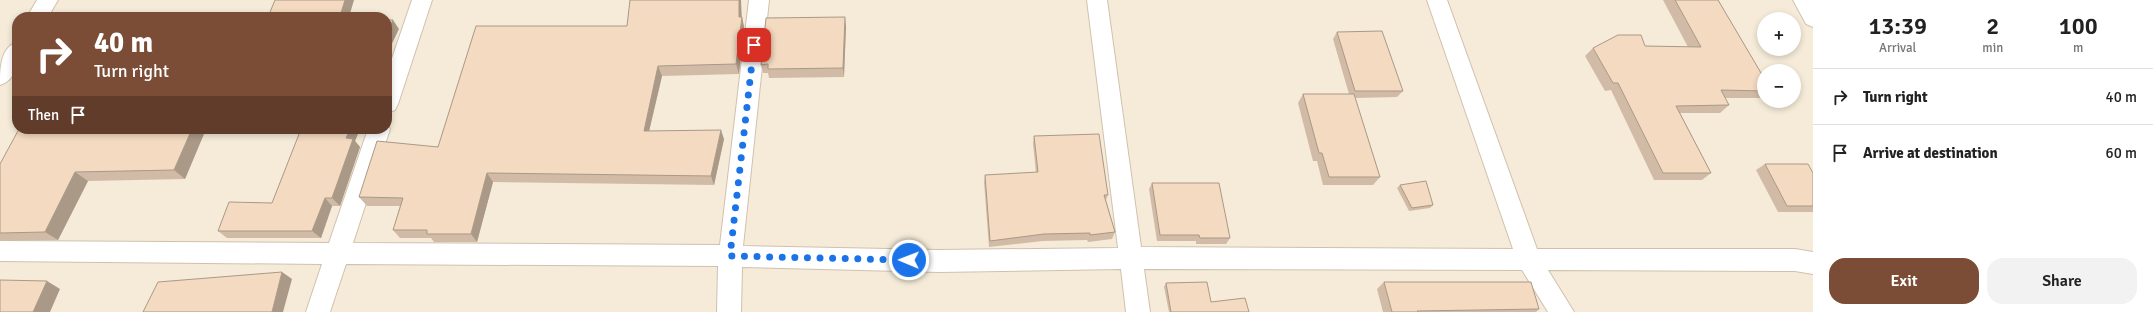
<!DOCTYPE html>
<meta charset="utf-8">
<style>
body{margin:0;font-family:Signika,sans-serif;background:#f2f2f2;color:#222;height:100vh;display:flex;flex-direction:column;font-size:15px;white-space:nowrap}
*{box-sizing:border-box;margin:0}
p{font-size:13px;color:#767676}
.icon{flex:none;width:22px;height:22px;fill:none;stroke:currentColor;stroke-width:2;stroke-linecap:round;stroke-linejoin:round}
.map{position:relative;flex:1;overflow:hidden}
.side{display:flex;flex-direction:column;background:#fff;width:340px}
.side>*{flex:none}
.hud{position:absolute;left:12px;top:12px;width:380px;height:122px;border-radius:16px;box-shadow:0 2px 6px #0003;background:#7b4c36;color:#fff;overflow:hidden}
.tools{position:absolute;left:1757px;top:12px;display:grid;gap:8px}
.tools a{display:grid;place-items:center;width:44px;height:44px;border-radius:50%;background:#fff;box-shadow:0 2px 6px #0003;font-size:20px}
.pin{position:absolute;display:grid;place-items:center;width:34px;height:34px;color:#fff;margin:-17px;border-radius:8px;box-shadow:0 2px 6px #0006}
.me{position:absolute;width:44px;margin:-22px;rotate:271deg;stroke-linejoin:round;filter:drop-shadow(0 0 3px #0008)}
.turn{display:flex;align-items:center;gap:14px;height:84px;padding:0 16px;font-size:18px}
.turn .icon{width:52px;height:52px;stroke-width:2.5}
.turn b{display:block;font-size:28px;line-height:34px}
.then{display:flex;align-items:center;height:38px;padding:0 16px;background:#0003;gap:8px;font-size:15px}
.eta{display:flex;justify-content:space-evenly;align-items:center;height:68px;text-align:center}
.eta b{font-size:24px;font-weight:600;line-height:28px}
.button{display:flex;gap:8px;margin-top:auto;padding:8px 16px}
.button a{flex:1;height:46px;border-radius:16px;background:#7b4c36;color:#fff;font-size:16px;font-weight:600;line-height:46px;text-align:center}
.button a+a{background:#f2f2f2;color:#222}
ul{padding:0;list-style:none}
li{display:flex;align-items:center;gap:12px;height:56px;padding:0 16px;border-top:1px solid #e0e0e0}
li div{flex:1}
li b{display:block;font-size:15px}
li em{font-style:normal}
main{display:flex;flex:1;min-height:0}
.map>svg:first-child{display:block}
.residential{fill:#f5ebd8;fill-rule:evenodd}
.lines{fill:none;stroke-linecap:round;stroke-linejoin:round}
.minor-casing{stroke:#d0c1ae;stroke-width:2}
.minor{fill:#fff;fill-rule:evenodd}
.wall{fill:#d1bba6}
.shaded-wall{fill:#aa9987}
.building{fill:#f3dac1;stroke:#aa9987}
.route{stroke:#1a73e8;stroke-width:7;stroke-dasharray:0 12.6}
</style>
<main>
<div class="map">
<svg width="1813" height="312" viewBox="0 0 1813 312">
<rect width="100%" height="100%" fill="#fdf8ea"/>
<path class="residential" d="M0 0H1813V312H0ZM17 17H387V129H17ZM1764 19H1794V49H1764ZM1764 71H1794V101H1764Z"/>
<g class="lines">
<defs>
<path id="minor" d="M37 0H58L48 17H27Z
M412 0H432L398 104 395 110 387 113V73Z
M749 0H769L743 246 939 250 1118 248 1087 0H1107L1141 247 1513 249 1427 0H1447L1537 249H1795L1813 252V274L1795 271 1548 270 1574 312H1548L1522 270 1144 269 1150 312H1126L1121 269 939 272 742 267 741 312H717L718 266 346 264 330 312H306L322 264 0 261V241L329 243 368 129H387V123L390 129 353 243 720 245Z
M1793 0H1813V27L1806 24Z
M17 42C17 59 19 79 0 85 0 69 0 48 17 42Z"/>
</defs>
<use href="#minor" class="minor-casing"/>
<use href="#minor" class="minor"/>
</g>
<path class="wall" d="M630 0H741V17H742L744 27 739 74 662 76 649 131 724 139 714 185 493 182 477 242H434L431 238H400L393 230 400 206H367L359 197 627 26Z
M1663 0H1718L1764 78V97L1762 98H1725L1729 105 1720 113H1680L1711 173 1702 180H1654L1611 90 1605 91 1585 56 1593 48 1645 46 1688 47Z
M846 26 844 77 769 78 768 73H763L761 65Z
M1337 32 1403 91 1397 97 1355 98 1380 177 1373 185H1323L1317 161H1313L1298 103 1303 94H1349L1333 39Z
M206 129 185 179 88 181 58 240 0 241V164Z
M360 129 355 141 360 147 340 206H332L321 238H227L218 231 272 203Z
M1034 136 1108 195 1106 200 1115 232 1112 239 1088 242 1087 240 1043 241 989 247 984 182 985 175 1036 173 1033 143Z
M1765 164 1813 173V212H1778L1756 170Z
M1152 183 1230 238 1226 244H1196V241H1157L1149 189Z
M1400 185 1433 205 1430 208 1409 211 1397 188Z
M1384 282 1539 309 1536 312H1383L1377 289Z
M1166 283 1211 302 1249 312H1169L1164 287Z"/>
<path class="shaded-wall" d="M345 0H354L349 17 340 16Z
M739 0H741L742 22V17L744 27 739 74 736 64 739 17Z
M845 17 846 26 844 77 843 68Z
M393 20 399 29 387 54V32Z
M658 66 662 76 647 140 644 131Z
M192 129H206L185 179 174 170Z
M350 129H360L355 141 360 147 340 206 332 198 346 138Z
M721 130 724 139 714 185 711 176Z
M75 172 88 181 58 240 45 232Z
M487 173 493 182 477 242 471 234Z
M325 198 332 206 321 238 312 231Z
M282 272 292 279 283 312H272Z
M47 281 60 289 50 312H33Z"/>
<path class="building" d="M275 0H345L340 16 357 17H268Z
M630 0H739V17H742L736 64 658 66 644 131 721 130 711 176 487 173 471 234H427V230H393L403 198 359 197 377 141 438 147 476 26H627Z
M1675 0H1718L1764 78V91L1721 90 1729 105 1676 106 1711 173H1663L1618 83H1613L1593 48 1618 35H1641L1645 46 1701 47Z
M845 17 843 68 768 69V64L761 65 766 18Z
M387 20H393L387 32Z
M1382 31 1403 91H1355L1337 32Z
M1303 94H1354L1380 177H1329L1322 153H1319Z
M19 129H192L174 170 75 172 45 232 0 233V164Z
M301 129H350L346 138 353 139 332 198H325L312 231H218L229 202 272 203Z
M1099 134 1108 195H1104L1115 232 1090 235V233L1044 234 990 241 985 175 1038 172 1034 136Z
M1765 164H1808L1813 173V206H1787Z
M1426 181 1433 205 1412 208 1400 185Z
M1152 183H1219L1230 238H1200L1199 235H1160Z
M282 272 272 312H143L158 282Z
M0 280 47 281 33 312H0Z
M1207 282 1211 302 1245 298 1249 312H1171L1166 283Z
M1384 282H1531L1539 309 1417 311 1418 312H1392Z"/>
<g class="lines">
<path class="route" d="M754 45 730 256 909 260"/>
</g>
</svg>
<div class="tools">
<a>+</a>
<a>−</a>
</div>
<div class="pin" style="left:754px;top:45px;background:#d93025"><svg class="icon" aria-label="arrive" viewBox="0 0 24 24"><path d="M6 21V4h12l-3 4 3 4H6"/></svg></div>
<svg class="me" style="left:909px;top:260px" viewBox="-20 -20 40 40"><circle r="17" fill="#1a73e8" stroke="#fff" stroke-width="3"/><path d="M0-11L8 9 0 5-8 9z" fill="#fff"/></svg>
<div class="hud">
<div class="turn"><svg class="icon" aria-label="right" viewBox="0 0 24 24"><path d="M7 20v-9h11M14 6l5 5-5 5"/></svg><div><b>40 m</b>Turn right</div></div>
<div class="then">Then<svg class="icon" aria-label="arrive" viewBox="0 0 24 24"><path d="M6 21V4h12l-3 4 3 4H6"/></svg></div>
</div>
</div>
<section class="side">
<div class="eta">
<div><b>13:39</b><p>Arrival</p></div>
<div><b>2</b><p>min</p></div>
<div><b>100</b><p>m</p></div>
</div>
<ul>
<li><svg class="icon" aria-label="right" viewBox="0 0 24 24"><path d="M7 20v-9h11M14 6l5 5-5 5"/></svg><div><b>Turn right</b></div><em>40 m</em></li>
<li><svg class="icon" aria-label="arrive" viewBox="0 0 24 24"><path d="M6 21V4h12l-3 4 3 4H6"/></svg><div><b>Arrive at destination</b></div><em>60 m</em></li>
</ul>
<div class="button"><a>Exit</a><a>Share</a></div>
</section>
</main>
